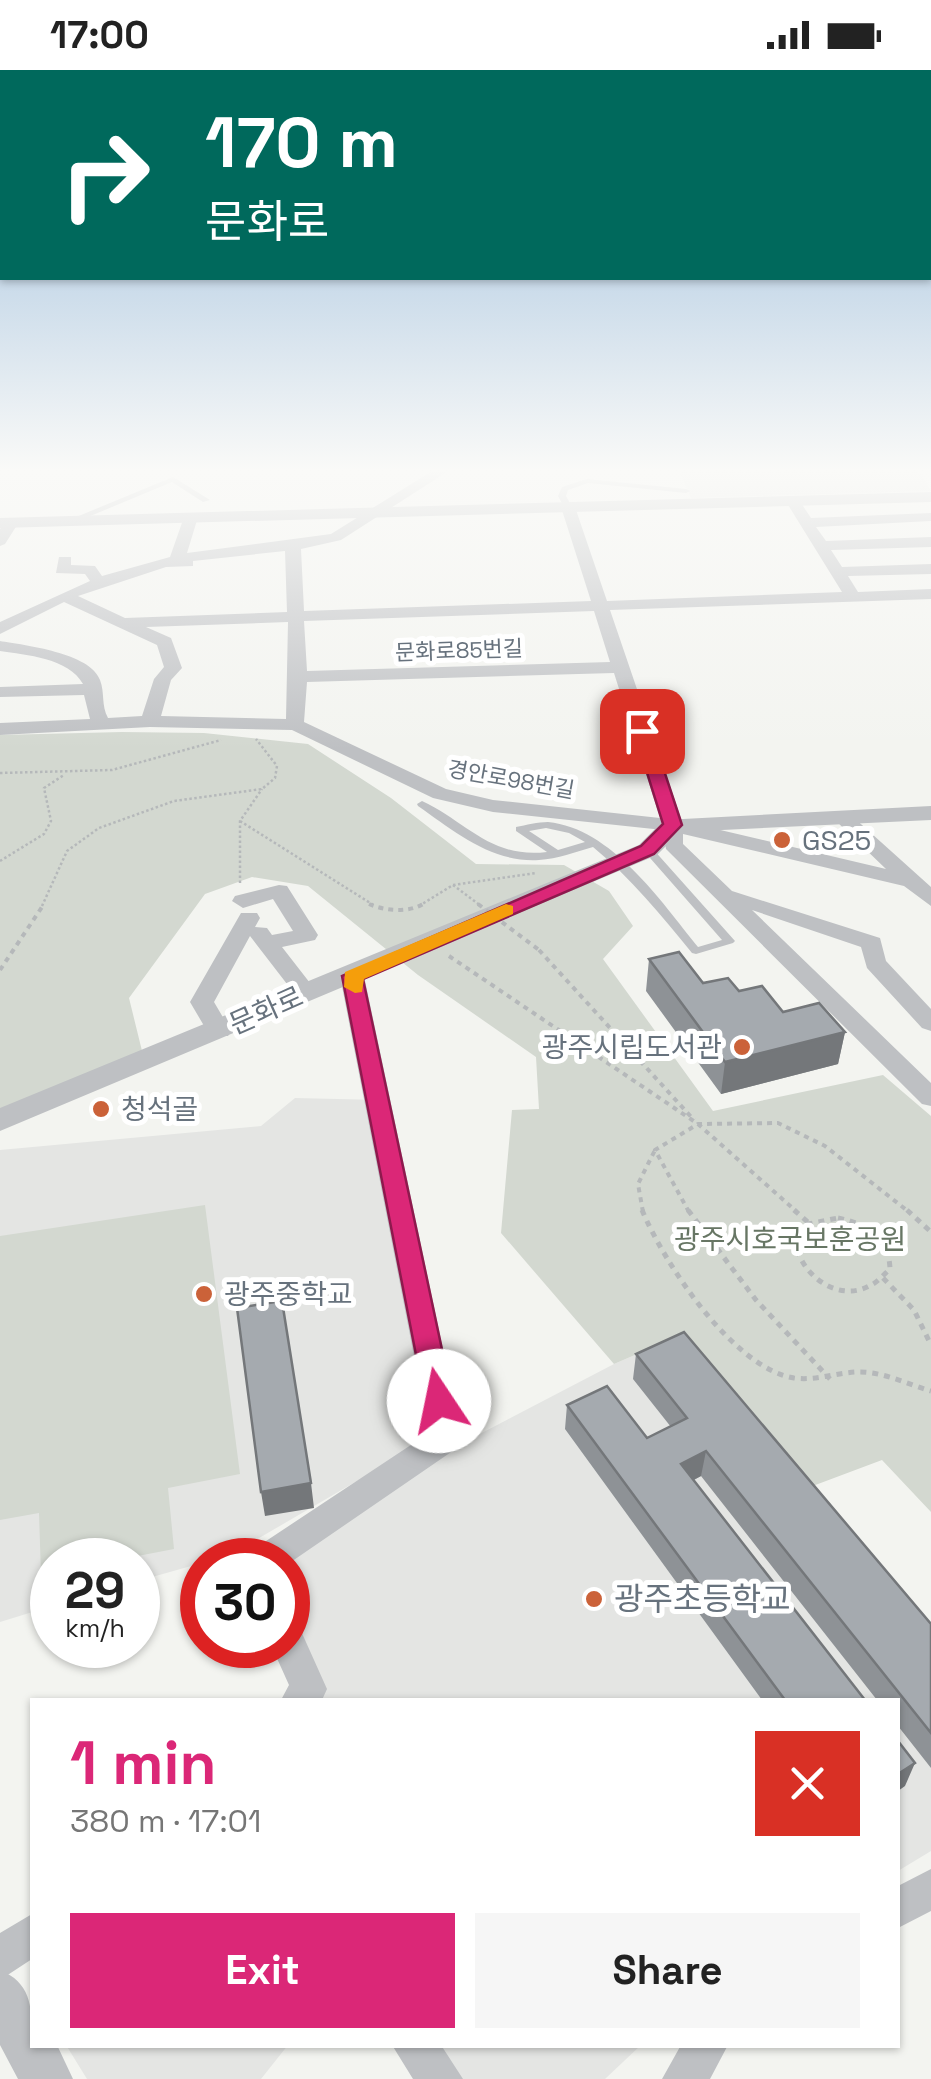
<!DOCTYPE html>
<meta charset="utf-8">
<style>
body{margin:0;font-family:"Space Grotesk","Noto Sans KR",sans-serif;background:#f6f6f6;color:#222;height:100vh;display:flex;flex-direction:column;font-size:38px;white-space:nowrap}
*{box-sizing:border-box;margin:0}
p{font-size:32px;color:#767676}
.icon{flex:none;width:55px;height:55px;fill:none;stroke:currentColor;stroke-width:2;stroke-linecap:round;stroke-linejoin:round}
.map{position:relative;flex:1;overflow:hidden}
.sheet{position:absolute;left:30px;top:1628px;width:870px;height:350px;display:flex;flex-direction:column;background:#fff;border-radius:0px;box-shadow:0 2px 8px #0004}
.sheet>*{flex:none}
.banner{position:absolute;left:0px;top:0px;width:932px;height:210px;box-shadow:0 2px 8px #0004;background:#00695c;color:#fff;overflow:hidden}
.speed{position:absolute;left:30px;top:1468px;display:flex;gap:20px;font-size:50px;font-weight:700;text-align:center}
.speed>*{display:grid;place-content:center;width:130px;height:130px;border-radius:50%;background:#fff;box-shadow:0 2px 8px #0004;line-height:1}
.speed small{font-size:25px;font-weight:400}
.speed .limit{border:15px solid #d22;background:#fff;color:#111}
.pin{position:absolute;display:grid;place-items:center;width:85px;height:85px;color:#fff;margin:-42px;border-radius:20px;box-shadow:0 5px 15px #0006}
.me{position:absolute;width:110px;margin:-55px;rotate:349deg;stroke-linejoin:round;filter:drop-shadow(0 0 8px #0008)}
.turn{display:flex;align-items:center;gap:35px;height:210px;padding:0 40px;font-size:45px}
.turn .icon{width:130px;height:130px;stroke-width:2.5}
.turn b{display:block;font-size:70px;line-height:85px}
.round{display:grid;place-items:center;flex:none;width:105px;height:105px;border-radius:0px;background:#f6f6f6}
.overview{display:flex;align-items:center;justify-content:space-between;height:170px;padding:0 40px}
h1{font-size:60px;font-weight:700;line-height:75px;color:#db2777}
.action{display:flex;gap:20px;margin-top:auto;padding:20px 40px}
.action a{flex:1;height:115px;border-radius:0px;background:#db2777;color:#fff;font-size:40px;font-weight:700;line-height:115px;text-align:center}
.action a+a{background:#f6f6f6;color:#222}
.status{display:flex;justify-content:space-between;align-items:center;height:70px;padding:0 50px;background:#fff;direction:ltr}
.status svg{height:28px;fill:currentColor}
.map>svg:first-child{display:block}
.built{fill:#e4e5e3}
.green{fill:#d3d8d0}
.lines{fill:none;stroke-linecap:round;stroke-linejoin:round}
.path-far2{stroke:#b5b8ba;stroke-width:2.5;stroke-dasharray:2.5 2.5;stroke-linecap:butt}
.path-far1{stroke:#b5b8ba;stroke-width:4;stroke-dasharray:5 5;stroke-linecap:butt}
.path{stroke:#b5b8ba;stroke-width:5;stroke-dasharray:6 6;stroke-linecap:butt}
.service{fill:#bec0c3;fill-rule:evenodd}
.minor{fill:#bec0c3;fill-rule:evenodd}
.tertiary{fill:#bec0c3;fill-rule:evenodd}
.path-bridge-far1{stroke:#b5b8ba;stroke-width:2.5;stroke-dasharray:2.5 2.5;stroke-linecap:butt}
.path-bridge{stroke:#b5b8ba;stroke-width:4;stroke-dasharray:5 5;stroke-linecap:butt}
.wall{fill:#8e9296}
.shaded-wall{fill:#74777a}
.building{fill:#a5aaaf;stroke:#74777a;stroke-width:2.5}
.route{fill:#db2777;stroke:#8e194d;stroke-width:2.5}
.slow{fill:#f59e0b}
.poi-dot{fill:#cb6239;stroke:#fff;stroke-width:4}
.labels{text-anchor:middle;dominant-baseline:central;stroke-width:10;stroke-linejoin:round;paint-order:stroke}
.far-street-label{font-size:22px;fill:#67727d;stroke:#fff}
.poi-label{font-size:28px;fill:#67727d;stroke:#fff;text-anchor:start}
.street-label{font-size:28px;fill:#67727d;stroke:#fff}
.park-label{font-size:28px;fill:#677664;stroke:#fff}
.near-poi-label{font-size:32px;fill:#67727d;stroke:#fff;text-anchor:start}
</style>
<div class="status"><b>17:00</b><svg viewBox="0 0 49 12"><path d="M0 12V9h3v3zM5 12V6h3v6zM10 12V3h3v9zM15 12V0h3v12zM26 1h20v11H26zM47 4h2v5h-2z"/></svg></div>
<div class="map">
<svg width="931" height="2009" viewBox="0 0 931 2009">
<rect width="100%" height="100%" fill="#f3f4f0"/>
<path class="built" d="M678 398H917L931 421 691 428Z
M295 1028 380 1030 429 1369 230 1485 138 1511V1490H52V1536L0 1552V1080L261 1056Z
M686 1263 931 1567V1781L898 1801V1630H316L288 1575V1490H281L455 1377 614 1294Z
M66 1975H288L261 2009H87Z
M413 1975H641L605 2009H441Z"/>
<path class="green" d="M122 662 204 663 308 674 391 728 476 794 564 795 609 821 633 856 603 889 713 1041 883 1005 931 1046V1442L882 1390 810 1417 686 1263 614 1294 501 1163 512 1040 539 1039 536 987 418 905 308 816 252 807 205 824 129 928 143 985 0 1045V665Z
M205 1135 240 1404 168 1418 174 1479 117 1490H52V1503L41 1505 39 1443 0 1450V1166Z"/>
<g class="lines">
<path class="path-far2" d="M0 703 112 700 221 670
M240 751 375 836
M0 791 44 764 51 751 44 718 64 705
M240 813V751L262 719
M42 836 67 781 99 758 174 731 262 719 275 708 277 696 256 669
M419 836 453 815 536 803"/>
<path class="path-far1" d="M369 834C385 841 408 843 423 834
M539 880 694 1050
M449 886 698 1054 797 1142
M0 900 44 834
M643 1142 638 1114 655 1080
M689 1142 655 1080 698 1054 778 1053 825 1076 909 1142"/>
<path class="path" d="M642 1140C664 1193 733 1298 794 1308 815 1311 835 1303 856 1302 882 1301 907 1314 931 1321
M688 1140 756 1230 830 1309
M794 1140 809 1153
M907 1140 931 1162
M838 1148C867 1154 889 1167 890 1199 884 1204 878 1212 871 1215 837 1235 797 1202 795 1168L808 1154Z
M883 1208 914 1240 931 1275"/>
<path class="service" d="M173 407 210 430 203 432 172 412 76 452 69 450Z
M587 409 686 419 690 421 686 423 588 413 568 420 566 426 572 437 565 439 558 426 562 417Z
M422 731C467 752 491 789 547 782L516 761V757C526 755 538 752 548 752 611 758 661 831 698 877L722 870 643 780 648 777 652 778 735 871 733 873 696 884 692 883C661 845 631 808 593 777 575 782 558 789 539 790 492 793 455 762 418 736L417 734ZM546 758 569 763 585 772 558 780 529 761Z"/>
<path class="minor" d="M437 398H453L341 470 301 479 304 541 591 531 561 437 568 433 575 437 607 531 842 522 785 430 787 427H797L811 448 931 443V451L816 457 826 471 931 467V477L831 480 842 497 931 494V504L848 506 858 522 931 519V529L610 540 682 751 886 799 835 750 845 744 852 746 931 817V836L904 816 683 764V774L732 821 880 868 886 891 931 939V961L922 958 867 898 861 877 752 840 931 1013V1036L922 1034 666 779 663 760 493 742 433 728 292 660 150 657 0 665V653L90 649 84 625 0 627V617L83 614C69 588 26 585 0 581V571C24 575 91 583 100 610 105 623 101 635 108 648L142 646 154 609 164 597 157 575 64 532 0 564V552L90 511 85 504 56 503 59 487H71V495L95 496 102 506 170 487 184 447 191 443 198 447 187 483 331 464ZM285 481 287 542 125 548 78 526 166 497 193 496V491ZM594 541 610 592 307 601 304 551ZM288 552 286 649 161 646 171 610 182 598 171 568 146 557ZM614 603 660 748 493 730 446 719 304 652 307 612Z
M7 449 19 452 5 474 0 476V459Z
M279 815 287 816 318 865 315 870 282 877 317 922 313 927H297L250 866 214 932 231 961 228 966H210L190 932 241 843H257L260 848 255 857 267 858 272 865 293 861 273 829 243 838 232 831 235 826Z
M352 899 364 906 462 1369 457 1378 288 1494V1490H249L254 1479 429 1363 340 906Z
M288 1557 301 1561 327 1619 322 1630H281L289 1615 271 1575H288Z
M931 1799V1841L898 1858V1816Z
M32 1844V1889L0 1910V1863Z
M392 1975H441L463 2009H413Z
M681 1975H728L710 2009H662Z"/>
<path class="tertiary" d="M931 422V432L0 458V448Z
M931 736V750L680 762 657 785 0 1061V1038L639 775 664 750Z
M0 1900C34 1914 32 1942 32 1975H57L73 2009H18L0 1975Z"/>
<path class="path-bridge-far1" d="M453 815 481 836"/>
<path class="path-bridge" d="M478 834 539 880"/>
</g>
<path class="wall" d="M649 889 703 913 739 921 783 942 845 962 838 994 721 1024 646 921Z
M636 1284 931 1554V1698L898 1656V1630H877L701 1406 694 1410 865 1630H762L565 1359 567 1335 647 1368 671 1357 633 1309Z"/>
<path class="shaded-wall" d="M845 962 838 994 721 1024 725 992Z
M706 1381 701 1406 677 1418 681 1394Z
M311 1413 314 1438 265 1446 261 1422Z
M915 1693 905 1716 898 1721V1704Z"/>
<path class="building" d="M679 882 703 913 728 908 739 921 762 916 783 942 819 933 845 962 725 992 649 889Z
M282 1231 311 1413 261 1422 237 1238Z
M684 1262 931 1554V1663L706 1381 681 1394 865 1630H785L567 1335 607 1316 647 1368 687 1348 636 1284Z
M898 1671 915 1693 898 1704Z"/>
<linearGradient id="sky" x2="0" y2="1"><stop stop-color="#94b8da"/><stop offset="0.59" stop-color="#fafaf8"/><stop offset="1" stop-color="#fafaf8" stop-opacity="0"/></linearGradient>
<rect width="931" height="679" fill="url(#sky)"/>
<path class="route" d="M642 656 651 661 682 755 654 784 363 909 453 1331 449 1339H429L425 1331 342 906 641 776 663 754 634 661Z"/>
<path class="slow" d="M506 834 513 836V844L364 909 362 922 355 923 344 917 345 902Z"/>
<g class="poi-dot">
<circle cx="782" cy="770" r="10"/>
<circle cx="742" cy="977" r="10"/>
<circle cx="101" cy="1039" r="10"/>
<circle cx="204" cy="1224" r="10"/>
<circle cx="594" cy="1529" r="10"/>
</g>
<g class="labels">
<g class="far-street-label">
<text transform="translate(459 580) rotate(-2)">문화로85번길</text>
<text transform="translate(511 709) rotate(10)">경안로98번길</text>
</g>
<g class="poi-label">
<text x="802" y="770">GS25</text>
<text x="722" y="977" text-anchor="end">광주시립도서관</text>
<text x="121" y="1039">청석골</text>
<text x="224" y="1224">광주중학교</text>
</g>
<g class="street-label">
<text transform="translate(266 940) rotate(-24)">문화로</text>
</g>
<g class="park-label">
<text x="790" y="1169">광주시호국보훈공원</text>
</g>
<g class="near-poi-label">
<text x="614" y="1529">광주초등학교</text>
</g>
</g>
</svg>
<div class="speed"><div>29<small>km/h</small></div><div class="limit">30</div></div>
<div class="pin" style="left:642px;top:661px;background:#d93025"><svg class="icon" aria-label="arrive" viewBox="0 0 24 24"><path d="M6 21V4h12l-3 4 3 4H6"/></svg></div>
<svg class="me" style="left:439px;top:1331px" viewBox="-20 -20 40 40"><circle r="19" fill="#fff"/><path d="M0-13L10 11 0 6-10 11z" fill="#db2777"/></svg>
<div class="banner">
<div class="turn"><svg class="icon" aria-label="right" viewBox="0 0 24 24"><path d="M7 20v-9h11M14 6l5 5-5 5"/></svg><div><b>170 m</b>문화로</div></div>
</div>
<section class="sheet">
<div class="overview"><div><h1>1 min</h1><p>380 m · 17:01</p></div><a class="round" style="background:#d93025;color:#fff"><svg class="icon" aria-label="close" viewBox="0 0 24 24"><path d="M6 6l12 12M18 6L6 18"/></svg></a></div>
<div class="action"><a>Exit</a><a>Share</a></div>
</section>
</div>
